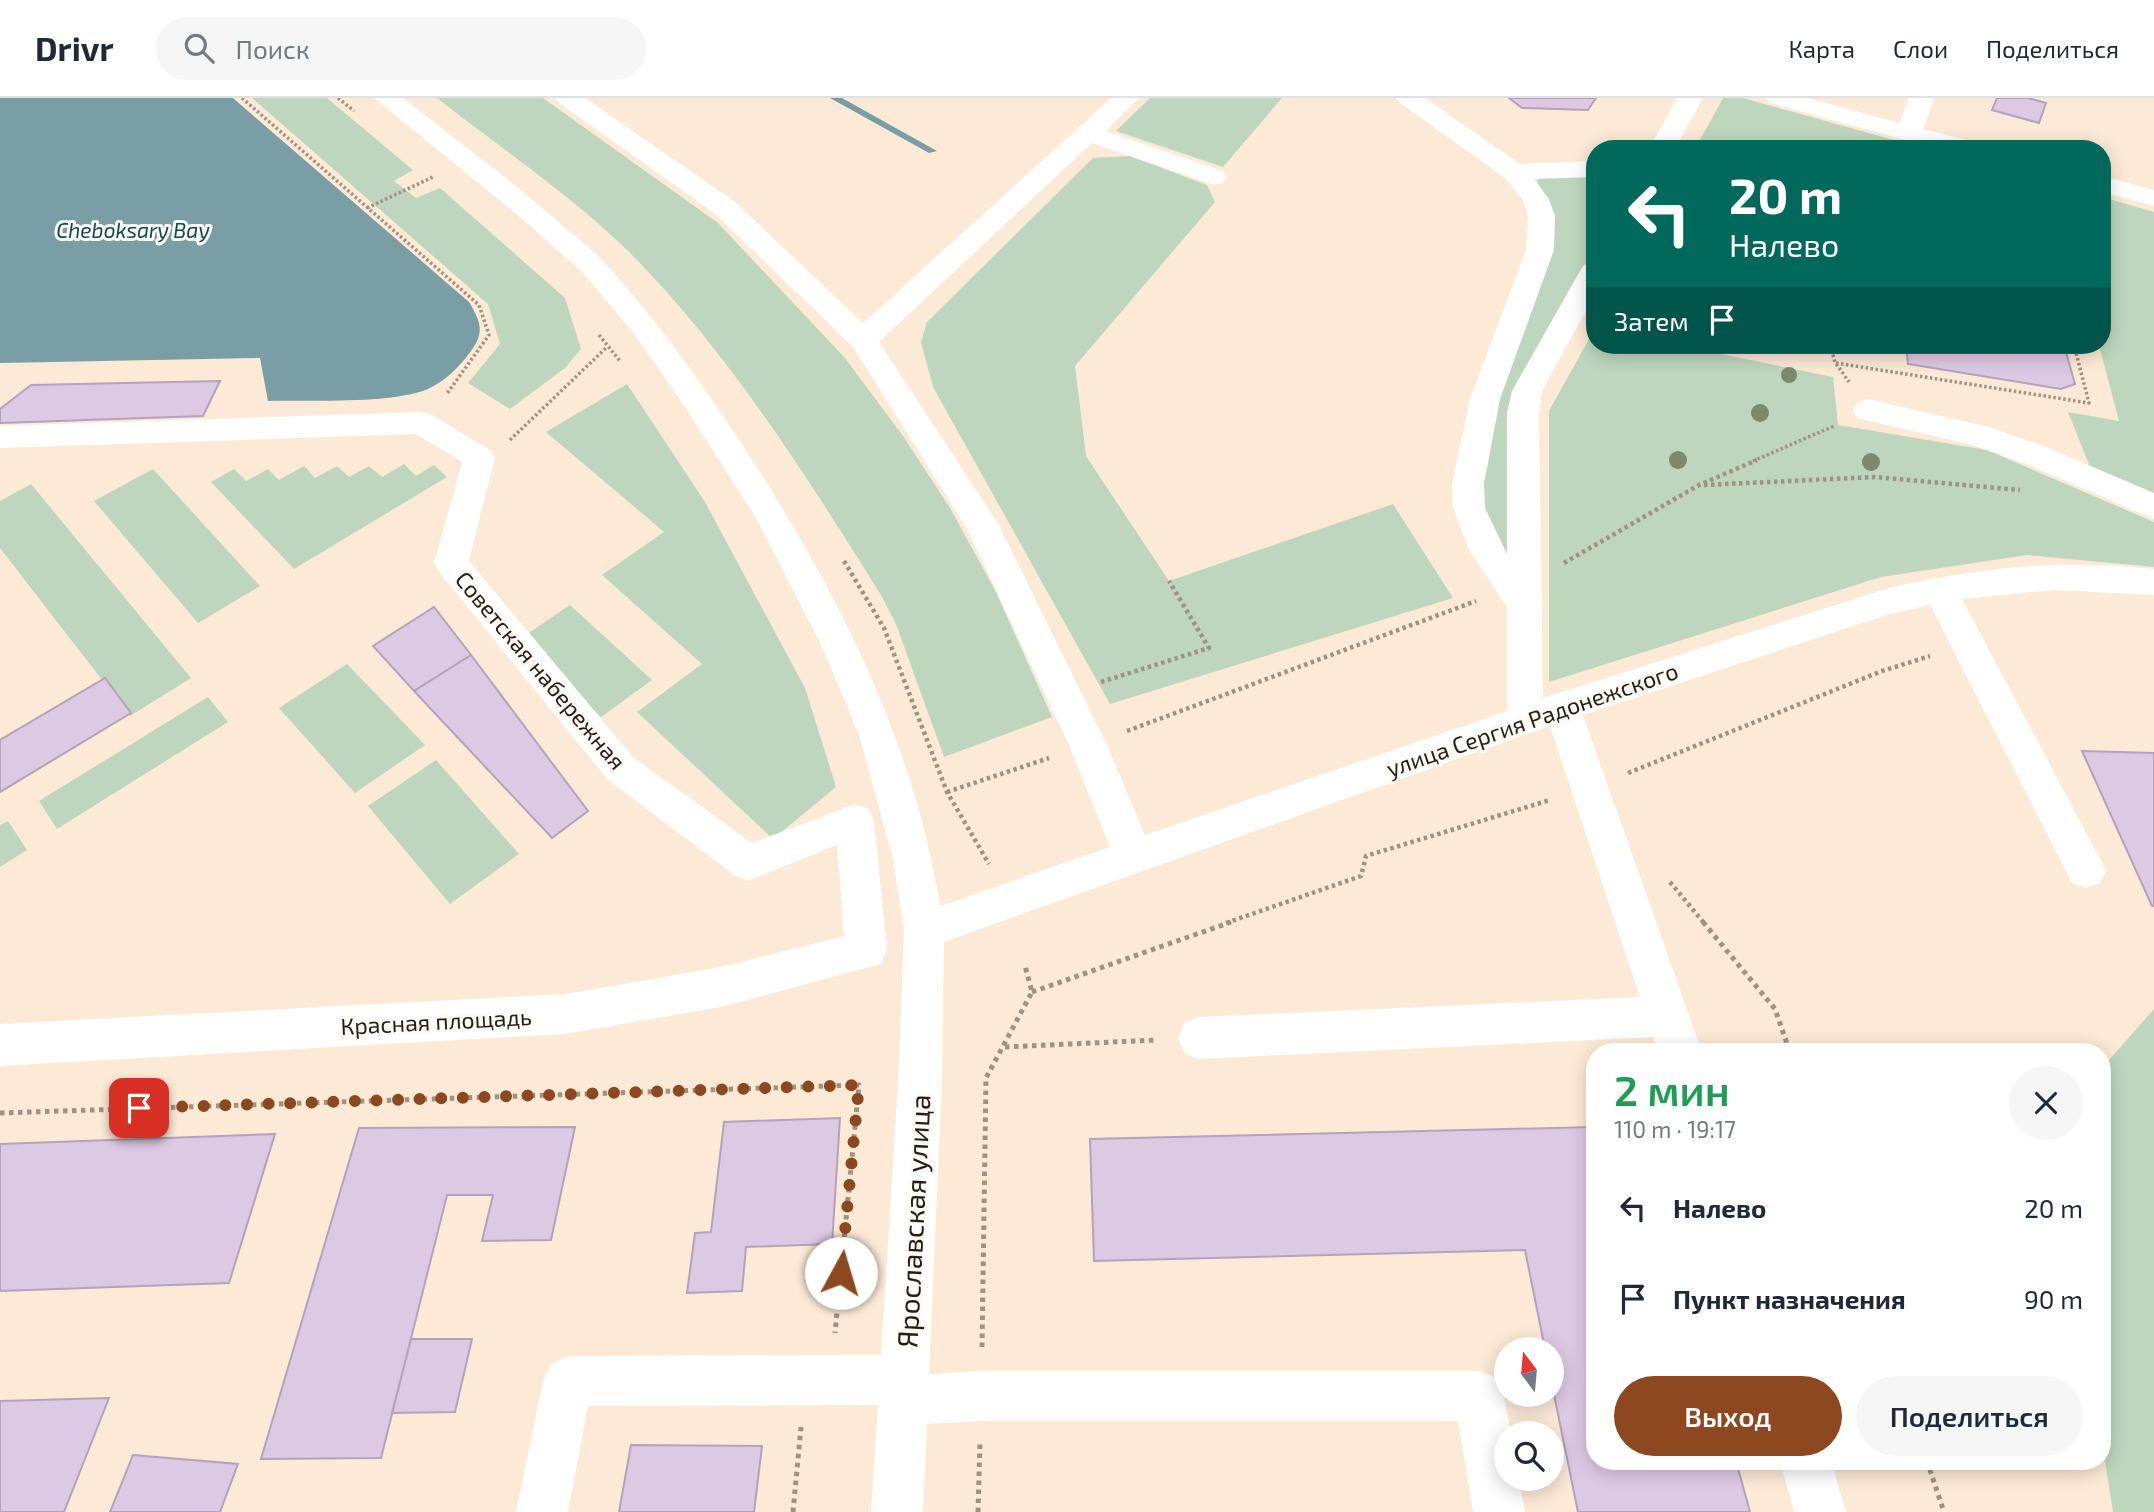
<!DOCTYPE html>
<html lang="ru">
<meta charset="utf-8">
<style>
body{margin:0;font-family:"Exo 2",sans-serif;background:#f6f6f7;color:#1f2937;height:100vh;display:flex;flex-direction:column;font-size:26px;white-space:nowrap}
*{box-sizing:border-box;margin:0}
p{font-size:23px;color:#747a83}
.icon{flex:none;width:38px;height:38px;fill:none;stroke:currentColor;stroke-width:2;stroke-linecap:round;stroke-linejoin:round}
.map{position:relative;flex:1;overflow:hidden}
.side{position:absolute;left:1586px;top:945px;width:525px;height:427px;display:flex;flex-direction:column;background:#fff;border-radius:28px;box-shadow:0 4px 18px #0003}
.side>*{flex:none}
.banner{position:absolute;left:1586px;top:42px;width:525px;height:214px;border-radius:28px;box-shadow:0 4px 18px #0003;background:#00695c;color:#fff;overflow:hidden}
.needle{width:46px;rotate:344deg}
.controls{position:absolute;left:1494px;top:1239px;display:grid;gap:14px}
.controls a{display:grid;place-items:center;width:70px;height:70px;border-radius:50%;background:#fff;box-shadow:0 4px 18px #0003;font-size:35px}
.pin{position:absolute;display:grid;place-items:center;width:60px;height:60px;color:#fff;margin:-30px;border-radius:14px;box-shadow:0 4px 10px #0006}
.me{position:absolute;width:77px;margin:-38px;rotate:6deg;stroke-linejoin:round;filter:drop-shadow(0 0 5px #0008)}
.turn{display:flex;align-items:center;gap:24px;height:147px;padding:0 28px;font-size:32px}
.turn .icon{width:91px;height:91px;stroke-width:2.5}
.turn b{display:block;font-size:49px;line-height:60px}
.then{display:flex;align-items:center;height:66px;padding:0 28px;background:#0003;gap:14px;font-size:26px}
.round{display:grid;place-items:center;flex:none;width:74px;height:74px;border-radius:37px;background:#f6f6f7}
.head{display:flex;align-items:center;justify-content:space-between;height:119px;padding:0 28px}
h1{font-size:42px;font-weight:600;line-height:52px;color:#1e9e55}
.action{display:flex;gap:14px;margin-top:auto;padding:14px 28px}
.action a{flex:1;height:80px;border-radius:42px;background:#8d481f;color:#fff;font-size:28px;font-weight:600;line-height:80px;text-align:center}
.action a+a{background:#f6f6f7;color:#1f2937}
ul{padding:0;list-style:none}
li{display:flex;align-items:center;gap:21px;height:91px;padding:0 28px}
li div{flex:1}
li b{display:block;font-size:26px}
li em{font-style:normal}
header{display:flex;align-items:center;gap:42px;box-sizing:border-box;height:98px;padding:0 35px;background:#fff;border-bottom:2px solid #e0e1e3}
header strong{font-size:33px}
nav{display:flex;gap:38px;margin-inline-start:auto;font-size:24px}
.search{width:490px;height:63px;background:#f6f6f7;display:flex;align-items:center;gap:18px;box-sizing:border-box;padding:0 24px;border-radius:38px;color:#747a83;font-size:26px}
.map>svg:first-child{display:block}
.green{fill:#bed6be}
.water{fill:#799ea5}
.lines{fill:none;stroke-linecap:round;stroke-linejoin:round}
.stream{fill:#799ea5;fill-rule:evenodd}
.building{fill:#ddc9e4;stroke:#b4a1ba;stroke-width:2}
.path-far2{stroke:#a09283;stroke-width:3.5;stroke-dasharray:2.5 2.5;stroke-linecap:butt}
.path-far1{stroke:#a09283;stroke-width:4.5;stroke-dasharray:3.5 3.5;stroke-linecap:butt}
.path{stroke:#a09283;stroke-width:5;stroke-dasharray:4.5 4.5;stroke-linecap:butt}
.minor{fill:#fff;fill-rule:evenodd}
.tree{fill:#7d896d}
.route{stroke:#8d481f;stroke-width:12;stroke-dasharray:0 21.6}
.labels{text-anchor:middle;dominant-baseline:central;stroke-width:6;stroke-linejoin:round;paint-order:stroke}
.far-water-label{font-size:21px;font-style:italic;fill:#114a52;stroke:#fefaf5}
.street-label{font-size:23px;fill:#261e15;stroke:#fefaf5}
.near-street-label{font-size:28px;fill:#261e15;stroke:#fefaf5}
</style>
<header>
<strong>Drivr</strong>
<div class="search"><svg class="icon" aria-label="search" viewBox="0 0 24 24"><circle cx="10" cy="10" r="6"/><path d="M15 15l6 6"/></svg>Поиск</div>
<nav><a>Карта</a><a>Слои</a><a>Поделиться</a></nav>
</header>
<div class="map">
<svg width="2154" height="1414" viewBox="0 0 2154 1414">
<rect width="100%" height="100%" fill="#fcead6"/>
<path class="green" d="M252 0H327L413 72 394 83 416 100 440 90 565 200 581 251 565 270 510 311 468 285 500 246 488 206Z
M437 0H543L718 125 845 260 903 338 950 410 995 492 1052 619 944 659 896 526 881 497C807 379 726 250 627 152 572 98 498 48 437 0Z
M1150 0H1282L1223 69 1116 33Z
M1723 0H1743L1926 51H1695Z
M1130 58 1207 87 1215 104 1075 268 1086 358 1169 483 1393 406 1453 500 1110 606 933 289 921 244 927 224 1093 60Z
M1594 76V159L1523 288 1508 466 1477 404 1539 89 1537 82 1544 78Z
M2102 99 2154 114V395L2090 369 2068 314 2119 323 2099 247H2102Z
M1594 232V247H1723L1721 256 1833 279 1838 327 1987 352 2154 424V469L2027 457 1881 479 1549 584V313Z
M627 286 705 404 805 590 836 689 773 741 637 614 702 566 602 477 664 434 546 334Z
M404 366 416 378 434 367 447 379 294 471 211 384 234 371 246 383 268 371 279 382 304 368 315 380 337 368 349 379 369 368 382 379Z
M153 371 260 488 198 525 94 403Z
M31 386 191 580 130 618 0 450V403Z
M570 507 652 582 601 619 520 541Z
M347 566 425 647 355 695 279 610Z
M208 599 228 624 57 731 39 703Z
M436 662 519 756 450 806 368 708Z
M8 723 27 752 0 769V727Z
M2154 911V1414H2113L2102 1344V970Z"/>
<path class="water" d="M0 0H233L469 204C482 226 485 235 468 257 457 271 445 283 428 291 393 306 310 302 268 303L260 260 0 265Z"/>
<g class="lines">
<path class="stream" d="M830 0H842L937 53 929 55Z"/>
</g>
<path class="building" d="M1509 0H1596L1588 12 1522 10Z
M1997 0H2028L2046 5 2039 25 1992 12Z
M1906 247H2064L2075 286 2061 291 1908 266Z
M220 283 203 318 0 325V311L31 287Z
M434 509 471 557 414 593 373 548Z
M471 557 588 713 552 740 414 593Z
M105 580 131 615 0 694V642Z
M2082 653 2154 655V808H2152Z
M840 1020 832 1146 746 1149 742 1193 687 1195 695 1135 711 1134 724 1024Z
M575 1029 551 1142 482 1143 493 1097H447L381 1360 261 1361 359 1030Z
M1594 1029V1363H1736L1750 1414H1578L1552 1287V1251H1545L1525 1152 1094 1163 1090 1041Z
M275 1036 229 1185 0 1193V1046Z
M411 1241H472L455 1314 392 1315Z
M109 1300 64 1414H0V1303Z
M631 1347 762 1348 754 1414H619Z
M133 1357 238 1366 220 1414H110Z"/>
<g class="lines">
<path class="path-far2" d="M242 0 479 207 489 237 446 297
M338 0 354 13
M367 110 433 79
M599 237 620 263
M1830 247 1835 264 1849 284
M1836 265 2089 305 2074 247
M510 342 607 249
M1753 363 1834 328"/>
<path class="path-far1" d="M1704 387 1875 379 2020 392
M844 463 884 530 947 694 989 766
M1564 465 1699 387 1757 362
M1101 584 1209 550 1169 483
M1127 633 1476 503
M1628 675 1882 573 1930 558
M947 694 1049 660
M1670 784 1704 825
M1226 825 1361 778 1366 758 1550 702"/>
<path class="path" d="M1703 824 1775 911 1790 954
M1032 894 1231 824
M1005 949 1157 942
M0 1015 859 987 835 1235
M982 1249 986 980 1032 894 1025 868
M1927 1363 1944 1414
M793 1414 801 1329
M978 1414 980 1345"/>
<path class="minor" d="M374 0H403C455 41 510 81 560 125 575 138 591 150 604 164 654 218 697 279 738 340 832 483 913 638 940 808L1110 749 1069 647 967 431 853 249 714 115 559 5 555 0H585L734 103 863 225 1111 0H1139L1106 33 1223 73 1227 79 1223 85 1214 87 1092 45 879 244 999 427 1107 647 1145 737 1507 613V509L1469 452 1453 410 1452 386 1470 301 1526 152 1528 118 1522 101 1505 80 1400 5 1396 0H1425L1520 66 1594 63V79L1534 81 1549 101 1555 118 1554 152 1500 301 1484 386 1485 410 1507 456V315L1512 293 1580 173 1584 167 1594 164V198L1542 293 1539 315 1543 600 1889 490C1978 469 2062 461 2154 471V497L2054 492 1962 501 2106 772 2100 785 2086 790 2072 785 1930 507 1890 516 1583 617 1702 954H1658L1653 939 1199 961 1184 955 1178 940 1184 925 1199 919 1640 899 1550 628 944 844 942 984 929 1276 981 1273H1479L1497 1280 1504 1298 1511 1335H1507V1381H1519L1525 1414H1473L1458 1323H981L927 1326 923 1414H871L878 1307 588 1308 568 1414H516L543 1283 551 1266 568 1258 881 1257 898 984 904 832 893 761 859 637 823 551 756 420 685 309 635 237 582 174 521 120Z
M1677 0H1703L1675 51H1649Z
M1766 0H1808L1900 25 1908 0H1934L1923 31 1978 45 1982 51H1938L1770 5Z
M2102 78 2154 92V108L2102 94Z
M1868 301 1989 329 2046 349 2154 395V421L2024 365 1972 347 1857 320 1853 312 1857 304Z
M421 314 432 317 490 352 495 360 469 463 633 659 752 745 855 706 869 711 874 723 887 852 881 866 721 909 565 936 0 968V926L565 896 721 869 844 838 837 747 748 783 734 777 607 681 439 474 434 465 462 364 416 336 0 350V328Z
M1780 1363H1831L1846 1414H1794Z"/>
</g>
<g class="tree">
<circle cx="1789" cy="277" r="8"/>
<circle cx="1760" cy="315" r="9"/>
<circle cx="1678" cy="362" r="9"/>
<circle cx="1871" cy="364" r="9"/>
</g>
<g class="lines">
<path class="route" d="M139 1010 859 987 841 1175"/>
</g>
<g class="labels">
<g class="far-water-label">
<text x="133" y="131">Cheboksary Bay</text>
</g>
<g class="street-label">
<text transform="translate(541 572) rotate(50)">Советская набережная</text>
<text transform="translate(1532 621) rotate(-19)">улица Сергия Радонежского</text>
<text transform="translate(436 923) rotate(-3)">Красная площадь</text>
</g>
<g class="near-street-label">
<text transform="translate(913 1123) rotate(-87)">Ярославская улица</text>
</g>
</g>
</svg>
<div class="controls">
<a><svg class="needle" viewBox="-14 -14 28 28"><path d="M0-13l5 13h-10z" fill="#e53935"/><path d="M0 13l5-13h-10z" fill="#747a83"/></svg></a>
<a><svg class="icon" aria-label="search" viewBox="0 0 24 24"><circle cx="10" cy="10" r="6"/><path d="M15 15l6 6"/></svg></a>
</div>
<div class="pin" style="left:139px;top:1010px;background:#d93025"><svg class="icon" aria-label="arrive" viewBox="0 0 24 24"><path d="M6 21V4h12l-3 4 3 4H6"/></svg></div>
<svg class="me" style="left:841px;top:1175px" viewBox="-20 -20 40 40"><circle r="19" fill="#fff"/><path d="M0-13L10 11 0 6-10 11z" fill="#8d481f"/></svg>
<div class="banner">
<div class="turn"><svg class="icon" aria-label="left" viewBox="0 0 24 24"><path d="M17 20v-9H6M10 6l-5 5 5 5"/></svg><div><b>20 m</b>Налево</div></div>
<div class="then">Затем<svg class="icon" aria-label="arrive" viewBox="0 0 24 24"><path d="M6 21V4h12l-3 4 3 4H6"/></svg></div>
</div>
<section class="side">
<div class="head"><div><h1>2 мин</h1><p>110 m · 19:17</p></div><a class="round"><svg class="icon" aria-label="close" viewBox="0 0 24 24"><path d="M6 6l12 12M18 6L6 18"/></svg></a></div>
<ul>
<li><svg class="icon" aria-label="left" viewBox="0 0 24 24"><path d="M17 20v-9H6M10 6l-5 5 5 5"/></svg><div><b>Налево</b></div><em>20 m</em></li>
<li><svg class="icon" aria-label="arrive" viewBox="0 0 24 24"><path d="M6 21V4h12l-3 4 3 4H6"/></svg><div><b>Пункт назначения</b></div><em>90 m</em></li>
</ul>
<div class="action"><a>Выход</a><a>Поделиться</a></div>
</section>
</div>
